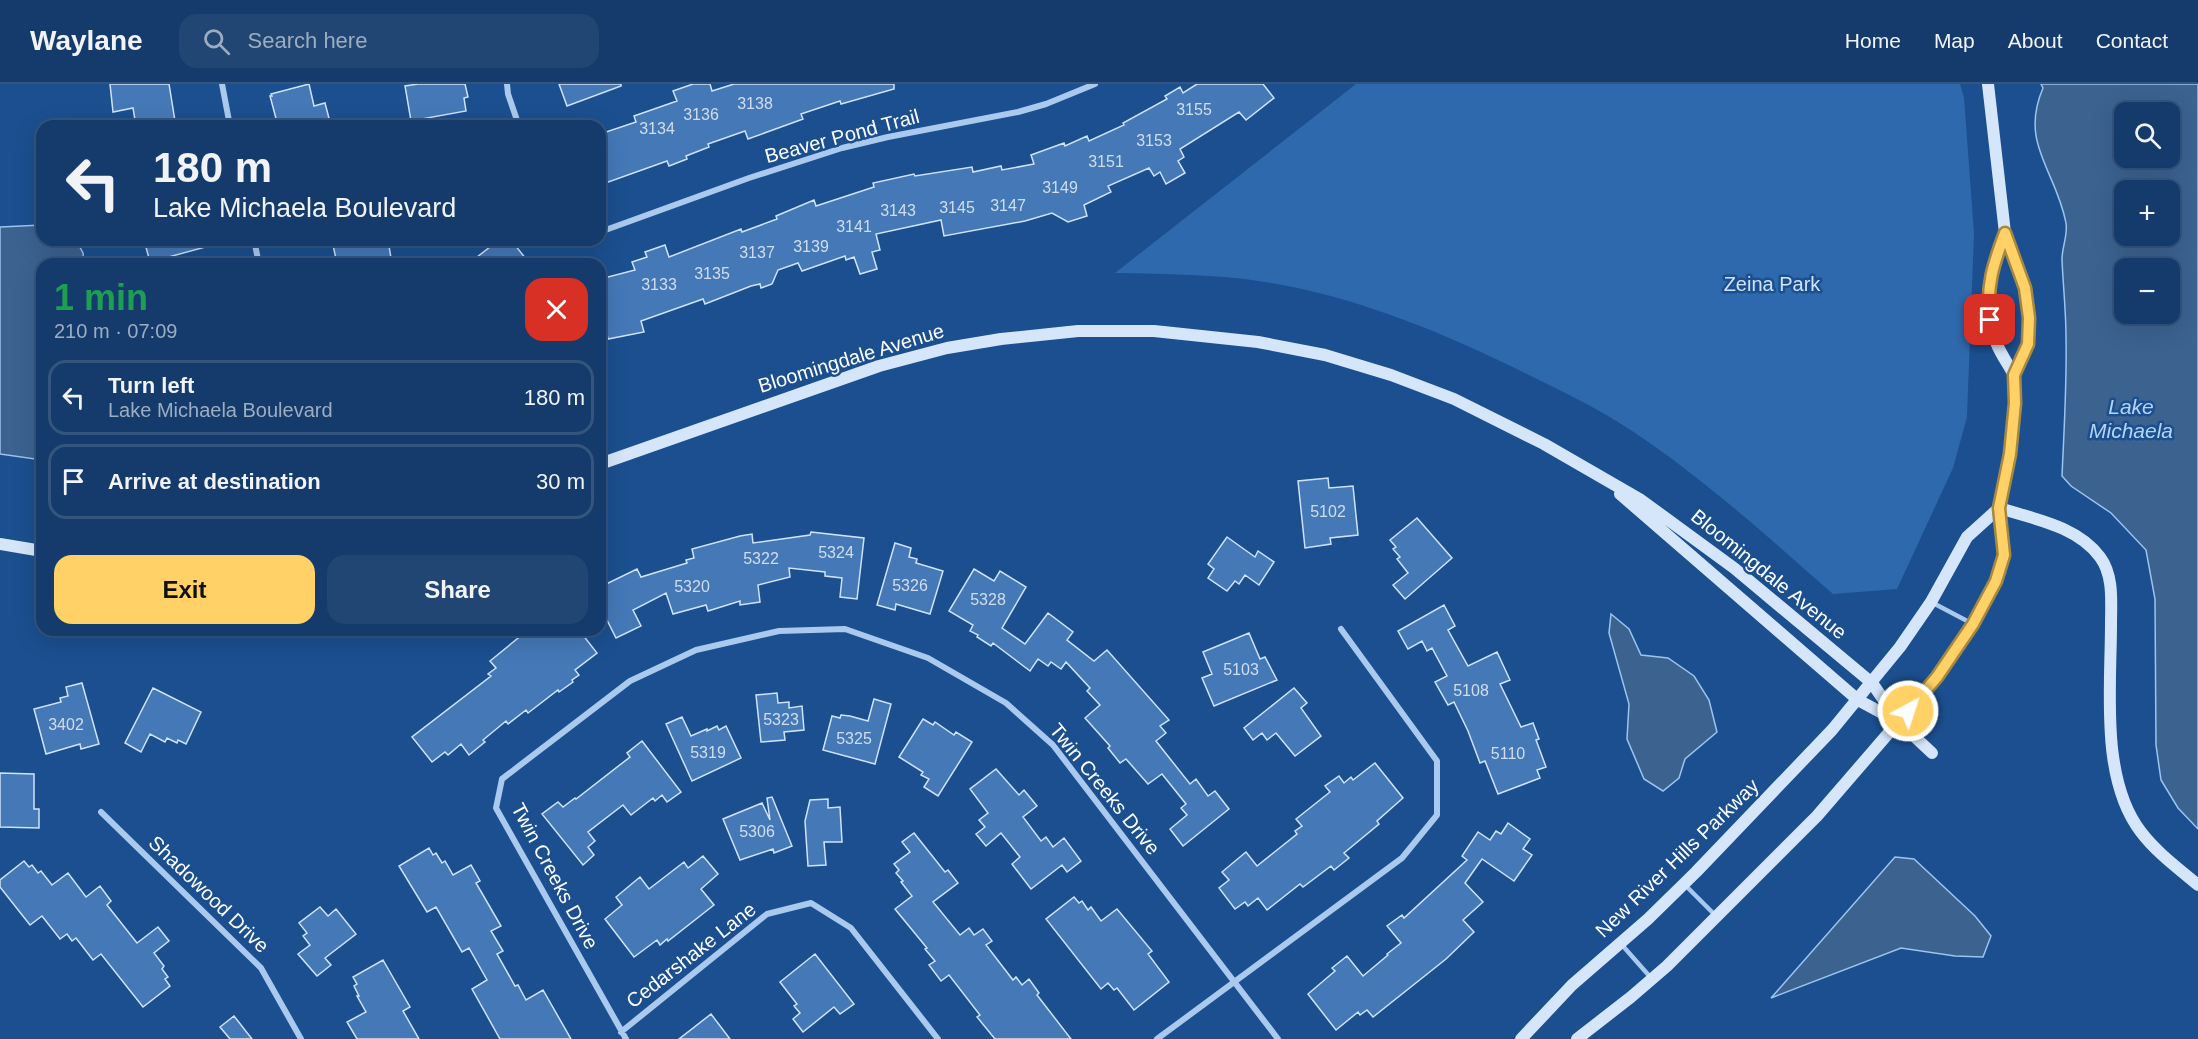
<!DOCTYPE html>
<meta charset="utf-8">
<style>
body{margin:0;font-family:Arial,sans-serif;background:#214673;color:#f1f3f6;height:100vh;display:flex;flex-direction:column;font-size:22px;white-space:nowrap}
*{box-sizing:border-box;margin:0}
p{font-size:20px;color:#9dadc1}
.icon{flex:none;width:33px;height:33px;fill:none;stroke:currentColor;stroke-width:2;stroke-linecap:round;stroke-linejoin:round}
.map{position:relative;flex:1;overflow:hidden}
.panel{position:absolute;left:36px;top:174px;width:570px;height:378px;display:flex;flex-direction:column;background:#143b6b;border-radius:18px;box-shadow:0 6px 24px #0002,0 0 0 2px #33557e}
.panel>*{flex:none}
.guide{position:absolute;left:36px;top:36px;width:570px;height:126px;border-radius:18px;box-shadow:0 6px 24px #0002,0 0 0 2px #33557e;background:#143b6b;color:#f1f3f6;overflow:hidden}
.buttons{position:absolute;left:2114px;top:18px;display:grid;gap:12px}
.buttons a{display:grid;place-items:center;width:66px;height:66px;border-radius:12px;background:#143b6b;box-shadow:0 6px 24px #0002,0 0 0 2px #33557e;font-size:30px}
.pin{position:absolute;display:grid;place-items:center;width:51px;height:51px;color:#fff;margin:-26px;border-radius:12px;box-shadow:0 3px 9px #0006}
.me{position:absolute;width:66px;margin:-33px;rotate:40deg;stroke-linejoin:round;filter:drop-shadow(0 0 4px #0008)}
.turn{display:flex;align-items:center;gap:21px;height:126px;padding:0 18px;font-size:27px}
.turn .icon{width:78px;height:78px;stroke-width:2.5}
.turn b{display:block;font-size:42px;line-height:51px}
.round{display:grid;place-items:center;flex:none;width:63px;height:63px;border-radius:18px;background:#214673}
.headline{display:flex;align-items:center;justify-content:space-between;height:102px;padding:0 18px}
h1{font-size:36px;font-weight:600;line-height:45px;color:#1e9e55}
.cta{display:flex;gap:12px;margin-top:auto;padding:12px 18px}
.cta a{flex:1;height:69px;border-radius:18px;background:#ffd166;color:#111;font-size:24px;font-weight:600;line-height:69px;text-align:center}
.cta a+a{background:#214673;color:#f1f3f6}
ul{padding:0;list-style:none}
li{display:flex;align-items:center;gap:18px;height:75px;margin:0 12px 9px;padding:0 6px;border:3px solid #33557e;border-radius:18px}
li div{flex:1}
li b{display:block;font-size:22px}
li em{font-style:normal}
header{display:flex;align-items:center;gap:36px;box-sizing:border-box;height:84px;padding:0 30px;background:#143b6b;border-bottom:2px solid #33557e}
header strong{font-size:28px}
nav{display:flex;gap:33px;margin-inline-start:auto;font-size:21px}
.search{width:420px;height:54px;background:#214673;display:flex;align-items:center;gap:15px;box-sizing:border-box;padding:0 21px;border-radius:18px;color:#9dadc1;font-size:22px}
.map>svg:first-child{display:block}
.green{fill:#2e69ad}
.water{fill:#3c6290;stroke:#9cc4f0;stroke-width:1.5;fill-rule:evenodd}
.building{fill:#4478b7;stroke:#cfe3fa;stroke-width:1.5}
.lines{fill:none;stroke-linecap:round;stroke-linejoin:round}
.lane{stroke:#a9c9ee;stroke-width:4.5}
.street{stroke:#a9c9ee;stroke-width:6}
.secondary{stroke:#d6e6fa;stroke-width:12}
.route-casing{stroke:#a68842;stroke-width:15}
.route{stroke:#ffd166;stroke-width:10}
.labels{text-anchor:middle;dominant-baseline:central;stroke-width:5;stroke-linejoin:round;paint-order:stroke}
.number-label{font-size:16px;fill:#d0dded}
.street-label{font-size:20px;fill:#fff;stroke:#1b4f8f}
.park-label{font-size:20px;fill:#cfe3fa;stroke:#1b4f8f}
.water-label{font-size:21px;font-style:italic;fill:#b5d3f5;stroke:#1b4f8f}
</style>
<header>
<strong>Waylane</strong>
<div class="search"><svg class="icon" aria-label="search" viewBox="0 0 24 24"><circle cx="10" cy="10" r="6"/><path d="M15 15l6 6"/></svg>Search here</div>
<nav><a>Home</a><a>Map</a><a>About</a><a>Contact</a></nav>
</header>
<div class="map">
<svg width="2198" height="955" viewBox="0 0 2198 955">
<rect width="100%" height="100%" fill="#1b4f8f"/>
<path class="green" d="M1356 0H1960L1964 14 1974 149 1967 333 1953 384 1897 505 1833 510C1767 452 1702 393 1629 345 1600 326 1568 310 1537 295 1451 252 1360 213 1265 198 1215 190 1165 190 1115 189Z"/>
<path class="water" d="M2041 0H2198V745L2178 724 2161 696 2156 661 2155 515 2146 466 2111 429 2071 402 2062 392C2064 346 2067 299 2066 253 2066 227 2063 201 2062 175 2062 163 2068 151 2066 139 2056 86 2019 60 2043 4ZM2124 28H2169V74H2124ZM2169 106V152H2124V106ZM2124 184H2169V230H2124Z
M42 141V156H76L83 169 84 180H42V376L0 370V143Z
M1611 530 1629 545 1641 571 1668 574 1694 592 1709 616 1717 648 1685 675 1679 694 1663 707 1644 695 1627 655 1629 620 1609 549Z
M1895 773 1914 775 1975 832 1991 852 1983 873 1955 872 1901 864 1771 914Z"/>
<path class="building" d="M110 0H169L175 37 136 42 133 24 113 28Z
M309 0 314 22 325 19 331 42H278L270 12H272L271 10Z
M418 0H465L468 13 464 14 466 27 411 37 405 2Z
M559 0H621V2L567 22Z
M693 0H710L712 7 734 0H894V5L841 20 840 17 801 30 803 35 748 55 745 47 708 60 709 63 686 72 687 75 669 82 667 77 600 101V50L636 38 634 32 677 17 673 7Z
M1197 0H1263L1274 14 1246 36 1239 28 1180 65 1184 73 1178 77 1185 89 1166 100 1160 88 1154 92 1149 84 1108 102 1111 108 1084 121 1087 132 1068 138 1052 129 1025 137 944 152 941 136 876 150 880 166 872 168 877 185 860 190 854 173 846 176 845 172 802 187 798 179 778 186 772 200 761 204 760 200 751 202 705 220 703 215 641 237 644 248 608 255 600 216V195L635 186 632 178 647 173 645 168 665 161 669 173 741 145 742 148 777 135 776 132 814 116 816 122 874 103 873 99 914 90 915 92 972 83 973 88 1001 82 1002 86 1034 80 1031 71 1064 59 1065 62 1087 52 1089 57 1124 41 1123 39 1167 15 1165 12 1180 3 1183 9Z
M144 156H213V161L150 178Z
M332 156H388L392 180H337Z
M499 156H511L530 180H468Z
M1328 394 1329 404 1353 402 1358 451 1330 454 1331 460 1305 464 1298 397Z
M1417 434 1452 474 1405 515 1393 501 1408 489 1397 475 1400 473 1393 465 1396 463 1390 456Z
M811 448 864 454 857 515 840 513 842 494 825 492V488L789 484 790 493 758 501 760 518 740 521V517L708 527 706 521 673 530 666 509 633 526 641 542 616 554 600 522V503L637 485 641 493 687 479 686 476 694 474 692 465 740 452 752 450 753 459 810 451Z
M1227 453 1255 473 1258 467 1274 478 1259 501 1245 491 1239 500 1235 497 1227 507 1208 494 1214 485 1208 480Z
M895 459 911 464 909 473 917 475 916 479 943 487 930 530 896 520 895 526 877 521Z
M974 485 994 497 1000 487 1026 503 1002 544 1025 560 1048 529 1073 548 1067 556 1094 577 1107 566 1169 636 1160 642 1166 649 1156 657 1190 700 1196 695 1208 712 1215 707 1229 725 1183 762 1170 745 1187 731 1181 724 1186 720 1162 690 1148 700 1126 675 1120 679 1108 664 1110 662 1085 634 1100 621 1087 607 1090 604 1066 578 1061 585 1051 578 1048 582 1038 575 1030 587 993 559 991 562 977 553 978 551 970 547 973 541 949 527Z
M1444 521 1455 542 1448 546 1468 582 1497 568 1510 596 1500 600 1521 643 1533 639 1539 655 1536 656 1546 683 1537 686 1540 694 1498 710 1485 677 1480 679 1468 647 1454 618 1448 621 1435 598 1447 592 1432 564 1427 567 1422 557 1408 565 1398 547Z
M528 546H579L597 569 575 586 579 591 572 596 573 598 559 608 558 606 528 629 526 626 508 640 506 637 483 656 485 658 469 671 461 660 448 671 445 668 432 678 412 653 491 592 488 590 496 584 490 577Z
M1249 549 1260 575 1265 573 1277 596 1214 622 1202 594 1212 590 1203 568Z
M82 599 99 660 81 665 80 660 46 670 34 625 61 618 60 614 68 612 66 603Z
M153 604 201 628 186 660 178 656 177 659 167 654 165 658 150 650 141 668 125 659Z
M1294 604 1307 619 1301 624 1321 652 1295 672 1276 649 1267 656 1262 649 1253 656 1244 644Z
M777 609 778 619 789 618V624L802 622 804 646 784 648 785 656 761 658 756 611Z
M874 615 891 620 875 680 823 666 832 632 840 634 841 631 850 632 868 637Z
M682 633 691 652 707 645V647L717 642 719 646 726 642 741 674 692 697 666 640Z
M923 635 933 641 935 638 954 651 956 648 972 658 938 712 924 703 929 695 921 691 923 688 899 673Z
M642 657 681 708 667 718 662 711 655 717 653 714 631 731 623 721 588 748 595 757 588 763 594 771 583 781 542 730 558 718 563 723 575 714 576 715 630 673 627 669Z
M1375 679 1403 714 1377 737 1379 740 1344 769 1349 774 1334 786 1331 782 1303 803 1300 800 1267 826 1258 814 1248 822 1245 818 1235 825 1219 804 1229 796 1222 788 1246 768 1257 782 1297 750 1295 747 1302 742 1296 735 1330 708 1325 702 1339 692 1344 699 1351 693 1353 696Z
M996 685 1019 711 1024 706 1037 722 1023 733 1041 757 1046 753 1053 763 1064 754 1081 777 1067 788 1062 781 1031 805 1012 780 1020 773 1001 749 986 762 976 750 985 743 979 736 988 729 970 705Z
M0 689 34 690V725H39V744L0 743Z
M772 713 792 762 774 769 773 765 740 776 723 735 762 719 770 736 767 714Z
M828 715V724L840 723 842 758H824L826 781 808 782 805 737 810 716Z
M1508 739 1530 755 1523 765 1532 771 1514 797 1482 775 1465 799 1483 818 1463 836 1474 848 1446 875 1373 933 1367 926 1360 931 1358 928 1336 946 1308 910 1335 887 1332 884 1347 872 1363 892 1388 871 1387 870 1401 859 1387 842 1402 831 1404 834 1467 776 1462 772 1478 748 1490 756 1496 747 1501 750Z
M914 749 945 788 948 786 958 799 933 818 960 851 969 844 974 851 983 845 992 857 986 861 1013 896 1016 893 1022 901 1029 895 1039 909 1037 911 1071 955H995L977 933 980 931 949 891 941 897 929 881 935 877 925 865 927 864 895 825 912 812 901 798 903 797 896 789 899 786 894 780 910 768 902 758Z
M429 764 433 771 436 769 442 779 445 777 453 791 471 781 480 797 476 799 501 842 491 847 503 867 497 870 515 902 518 901 526 916 543 906 571 955H500L472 905 487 896 469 864 462 868 436 823 427 828 399 782Z
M703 772 718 790 701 805 714 821 668 857 667 855 660 861 657 856 634 873 605 835 622 821 616 813 640 793 649 805 684 778 688 784Z
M24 777 29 783 32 781 38 789 41 787 52 801 68 789 86 813 100 802 111 817 107 821 137 859 158 843 169 857 154 869 164 882 162 885 168 893 165 895 170 902 143 923 101 870 93 876 76 854 72 857 67 850 60 855 42 832 30 841 0 803V796Z
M1074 813 1079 819 1082 817 1088 826 1091 823 1101 837 1117 825 1152 867 1148 870 1169 898 1134 926 1117 904 1114 906 1108 899 1101 905 1046 835Z
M320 823 328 832 336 825 356 850 325 874 331 881 317 892 298 870 310 861 303 852 307 849 299 839Z
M815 870 854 920 840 930 834 923 803 948 793 935 800 929 794 922 797 920 780 898Z
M383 876 410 923 403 927 419 955H357L347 938 366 928 357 912H359L354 902 357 900 353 893Z
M711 930 730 955H679Z
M234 932 252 955H230L220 943Z"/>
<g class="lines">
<path class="lane" d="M1933 519 1971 539
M1684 800 1716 832
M1622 861 1652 895"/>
<path class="street" d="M222 0 230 42
M507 0 508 10 519 42
M600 148 749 94 842 64 888 53 1018 28 1046 20 1095 0
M254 156 259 180
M101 728 261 884 301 955
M621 948 767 830 811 819 851 844 938 955
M626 955 496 724 502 695 630 597 696 566 779 547 845 545 928 574 1006 619 1053 661 1278 955
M1157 955 1402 774 1437 731V677L1341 545"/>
<path class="secondary" d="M2005 149C1991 186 1981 219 1996 258 2000 269 2008 280 2014 291
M600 380 879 282 947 264 1001 255 1078 247H1154L1258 258 1325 271 1391 291 1454 315 1544 360 1641 416 1734 484 1872 599 1899 638 1932 669
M1620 410 1858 616 1895 636
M1999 424C2034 435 2077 442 2100 473 2114 492 2111 518 2111 540 2111 604 2100 695 2141 748 2157 769 2178 784 2198 801
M0 460 42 467
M1521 955 1572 901 1648 835 1696 788 1832 646 1900 563 1931 518 1967 453 1999 424
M1577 955 1631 913 1667 882 1817 732 1937 593 1973 540 1996 497 2004 471 1999 424 2010 370 2015 319 2014 291 2028 259 2029 234 2026 204 2005 149 1988 0"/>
</g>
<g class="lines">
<defs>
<path id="route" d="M1908 627 1937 593 1973 540 1996 497 2004 471 1999 424 2010 370 2015 319 2014 291 2028 260 2029 234 2025 204 2005 149C1993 181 1986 202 1990 236"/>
</defs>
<use href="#route" class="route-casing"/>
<use href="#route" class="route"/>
</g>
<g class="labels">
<g class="number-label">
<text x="755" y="19">3138</text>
<text x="1194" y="25">3155</text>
<text x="701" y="30">3136</text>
<text x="657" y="44">3134</text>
<text x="1154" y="56">3153</text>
<text x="1106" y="77">3151</text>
<text x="1060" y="103">3149</text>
<text x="1008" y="121">3147</text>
<text x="957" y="123">3145</text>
<text x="898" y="126">3143</text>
<text x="854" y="142">3141</text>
<text x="811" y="162">3139</text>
<text x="757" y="168">3137</text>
<text x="712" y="189">3135</text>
<text x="659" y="200">3133</text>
<text x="1328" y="427">5102</text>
<text x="836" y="468">5324</text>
<text x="761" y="474">5322</text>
<text x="910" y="501">5326</text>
<text x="692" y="502">5320</text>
<text x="988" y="515">5328</text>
<text x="1241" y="585">5103</text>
<text x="1471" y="606">5108</text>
<text x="781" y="635">5323</text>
<text x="66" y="640">3402</text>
<text x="854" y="654">5325</text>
<text x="708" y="668">5319</text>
<text x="1508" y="669">5110</text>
<text x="757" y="747">5306</text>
</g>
<g class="street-label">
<text transform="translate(842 52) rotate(-15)">Beaver Pond Trail</text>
<text transform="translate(851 274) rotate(-17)">Bloomingdale Avenue</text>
<text transform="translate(1769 490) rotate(39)">Bloomingdale Avenue</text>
<text transform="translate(1105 705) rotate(51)">Twin Creeks Drive</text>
<text transform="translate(1677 774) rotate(-44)">New River Hills Parkway</text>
<text transform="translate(555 792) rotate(62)">Twin Creeks Drive</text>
<text transform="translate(209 810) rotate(44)">Shadowood Drive</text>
<text transform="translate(691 871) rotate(-38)">Cedarshake Lane</text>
</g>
<g class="park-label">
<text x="1772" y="200">Zeina Park</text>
</g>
<g class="water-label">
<text x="2131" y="322">Lake<tspan x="2131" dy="24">Michaela</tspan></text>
</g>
</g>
</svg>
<div class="buttons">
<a><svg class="icon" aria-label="search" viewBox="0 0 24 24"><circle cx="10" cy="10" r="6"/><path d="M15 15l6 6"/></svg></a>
<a>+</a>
<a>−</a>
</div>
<div class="pin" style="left:1990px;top:236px;background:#d93025"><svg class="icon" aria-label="arrive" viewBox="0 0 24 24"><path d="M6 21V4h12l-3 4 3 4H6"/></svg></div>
<svg class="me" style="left:1908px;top:627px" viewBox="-20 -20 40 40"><circle r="17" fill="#ffd166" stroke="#fff" stroke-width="3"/><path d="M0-11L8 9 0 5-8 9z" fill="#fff"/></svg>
<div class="guide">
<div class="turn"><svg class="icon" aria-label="left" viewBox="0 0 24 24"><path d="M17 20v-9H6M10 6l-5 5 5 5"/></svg><div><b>180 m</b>Lake Michaela Boulevard</div></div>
</div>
<section class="panel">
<div class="headline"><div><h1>1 min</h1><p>210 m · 07:09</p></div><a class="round" style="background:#d93025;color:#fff"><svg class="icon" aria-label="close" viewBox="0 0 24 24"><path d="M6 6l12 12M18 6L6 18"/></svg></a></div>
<ul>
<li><svg class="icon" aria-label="left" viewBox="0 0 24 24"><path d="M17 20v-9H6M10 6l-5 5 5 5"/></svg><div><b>Turn left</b><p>Lake Michaela Boulevard</p></div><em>180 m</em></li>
<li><svg class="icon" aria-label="arrive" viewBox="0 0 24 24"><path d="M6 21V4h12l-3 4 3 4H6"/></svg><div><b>Arrive at destination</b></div><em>30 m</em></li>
</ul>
<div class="cta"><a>Exit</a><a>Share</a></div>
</section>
</div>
